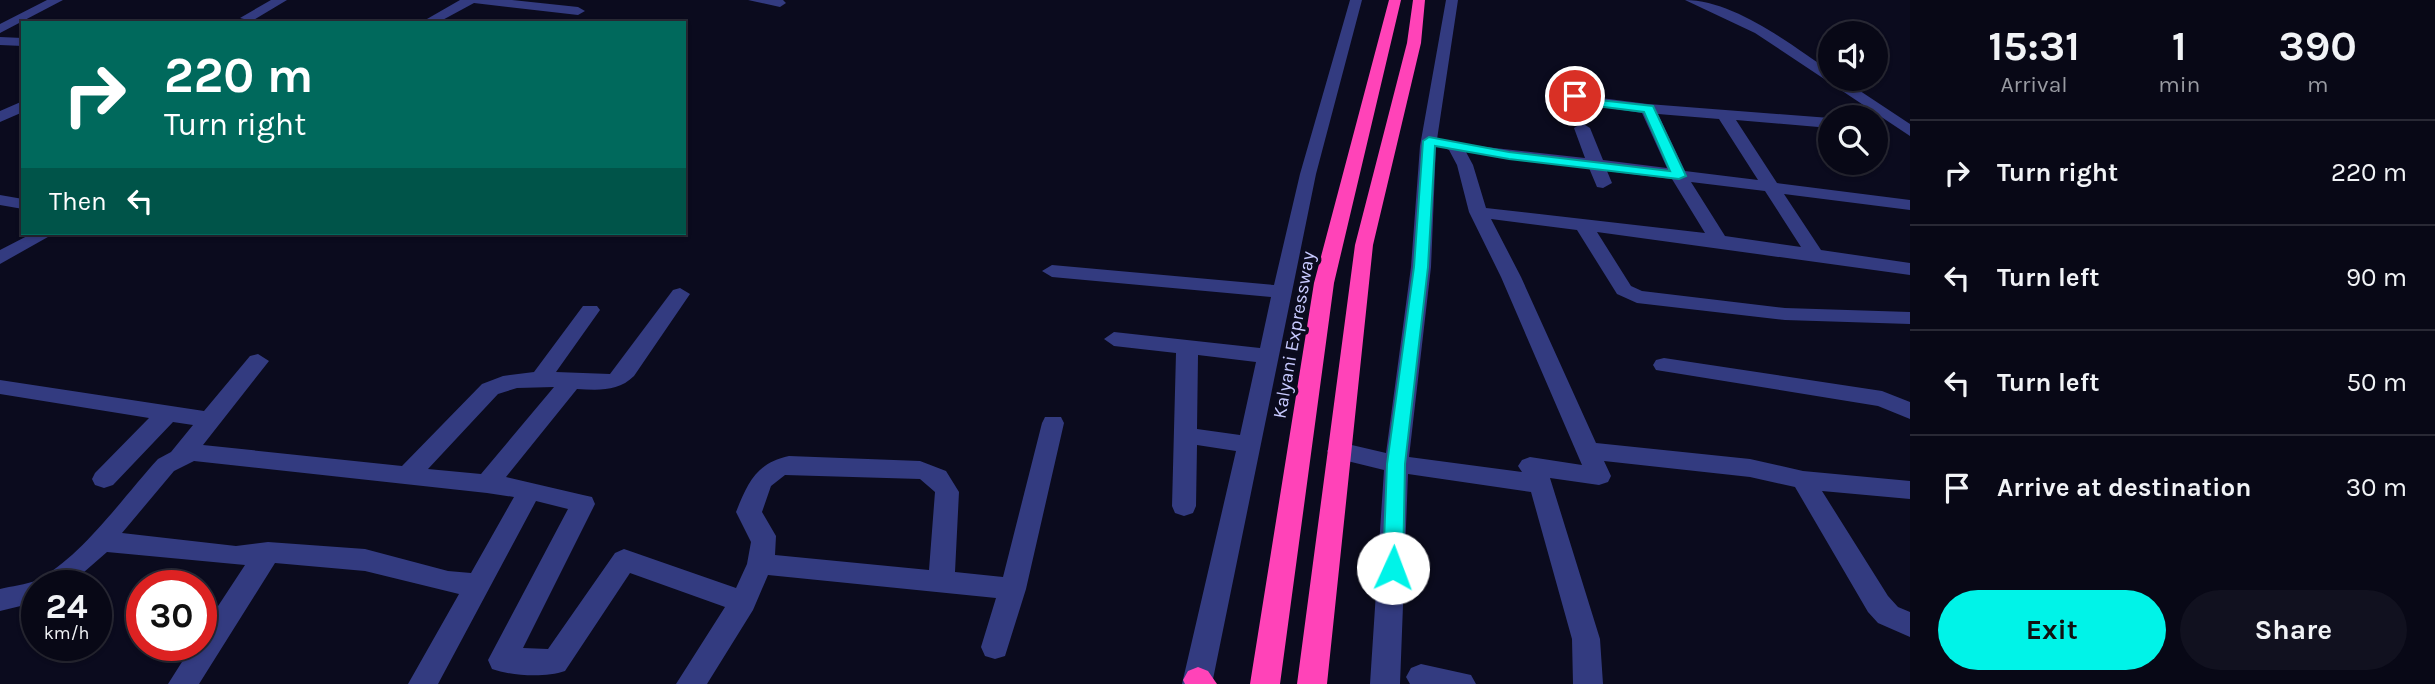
<!DOCTYPE html>
<style>
body{margin:0;font-family:Karla,sans-serif;background:#11111f;color:#f1f3f6;height:100vh;display:flex;flex-direction:column;font-size:26px;white-space:nowrap}
*{box-sizing:border-box;margin:0}
p{font-size:23px;color:#989aa1}
.icon{flex:none;width:38px;height:38px;fill:none;stroke:currentColor;stroke-width:2;stroke-linecap:round;stroke-linejoin:round}
.map{position:relative;flex:1;overflow:hidden}
.details{display:flex;flex-direction:column;background:#080816;width:525px}
.details>*{flex:none}
.banner{position:absolute;left:21px;top:21px;width:665px;height:214px;border-radius:0px;box-shadow:0 2px 5px #0004,0 0 0 2px #292935;background:#00695c;color:#fff;overflow:hidden}
.fabs{position:absolute;left:1818px;top:21px;display:grid;gap:14px}
.fabs a{display:grid;place-items:center;width:70px;height:70px;border-radius:50%;background:#080816;box-shadow:0 2px 5px #0004,0 0 0 2px #292935;font-size:35px}
.speed{position:absolute;left:21px;top:570px;display:flex;gap:14px;font-size:35px;font-weight:700;text-align:center}
.speed>*{display:grid;place-content:center;width:91px;height:91px;border-radius:50%;background:#080816;box-shadow:0 2px 5px #0004,0 0 0 2px #292935;line-height:1}
.speed small{font-size:18px;font-weight:400}
.speed .limit{border:10px solid #d22;background:#fff;color:#111}
.pin{position:absolute;display:grid;place-items:center;width:60px;height:60px;color:#fff;margin:-30px;border:4px solid #fff;border-radius:50%;box-shadow:0 2px 7px #0007}
.me{position:absolute;width:77px;margin:-38px;rotate:2deg;stroke-linejoin:round;filter:drop-shadow(0 0 5px #0008)}
.turn{display:flex;align-items:center;gap:24px;height:147px;padding:0 28px;font-size:32px}
.turn .icon{width:91px;height:91px;stroke-width:2.5}
.turn b{display:block;font-size:49px;line-height:60px}
.then{display:flex;align-items:center;height:66px;padding:0 28px;background:#0003;gap:14px;font-size:26px}
.eta{display:flex;justify-content:space-evenly;align-items:center;height:119px;text-align:center}
.eta b{font-size:42px;font-weight:700;line-height:49px}
.cta{display:flex;gap:14px;margin-top:auto;padding:14px 28px}
.cta a{flex:1;height:80px;border-radius:42px;background:#00f3e8;color:#111;font-size:28px;font-weight:700;line-height:80px;text-align:center}
.cta a+a{background:#11111f;color:#f1f3f6}
ul{padding:0;list-style:none}
li{display:flex;align-items:center;gap:21px;height:105px;padding:0 28px;border-top:2px solid #292935}
li div{flex:1}
li b{display:block;font-size:26px}
li em{font-style:normal}
main{display:flex;flex:1;min-height:0}
.map>svg:first-child{display:block}
.lines{fill:none;stroke-linecap:round;stroke-linejoin:round}
.minor{fill:#333b80;fill-rule:evenodd}
.highway{fill:#ff43b8;fill-rule:evenodd}
.route{fill:#00f3e8;stroke:#009e97;stroke-width:2}
.labels{text-anchor:middle;dominant-baseline:central;stroke-width:7;stroke-linejoin:round;paint-order:stroke}
.street-label{font-size:19px;fill:#c8caff;stroke:#0b0b1e}
</style>
<main>
<div class="map">
<svg width="1910" height="684" viewBox="0 0 1910 684">
<rect width="100%" height="100%" fill="#0b0b1e"/>
<g class="lines">
<path class="minor" d="M47 0H63L0 33V24Z
M271 0H287L252 21 240 18Z
M460 0H512L578 7 585 11 578 15 474 3 437 23H420Z
M748 0H783L786 3 780 7Z
M1350 0H1362L1316 174 1212 684H1182L1236 451 1197 445 1196 506 1193 513 1184 516 1175 513 1172 506 1176 353 1114 346 1104 339 1114 332 1260 348 1271 297 1052 277 1042 271 1052 265 1274 285 1300 174ZM1198 355 1256 362 1240 435 1197 429Z
M1446 0H1458L1436 146 1431 267 1409 457 1522 472 1518 466 1522 460 1530 457 1582 465 1501 277 1469 212 1457 165 1449 150 1439 145 1441 142 1585 158 1574 128 1582 123 1590 128 1603 160 1667 168 1642 113 1576 103 1567 96 1557 75 1564 71 1569 72 1585 96 1648 104 1830 118V128L1736 120 1777 183 1910 200V210L1784 194 1821 250 1910 263V275L1597 232 1631 286 1642 291 1785 308 1910 312V324L1785 320 1637 303 1617 294 1577 230 1491 219 1521 277 1596 443 1750 459 1803 471 1910 481V499L1822 491 1888 596 1898 607 1910 612V637L1878 623 1868 612 1795 487 1750 477 1604 461 1611 476 1608 482 1599 485 1550 478 1600 639 1603 684H1573L1572 639 1531 492 1408 474 1400 684H1370L1384 470 1331 457 1327 451 1331 445 1339 442 1386 453 1411 267 1420 146ZM1658 114 1719 119 1758 180 1685 171ZM1466 152 1589 168 1597 187 1603 188 1612 183 1607 171 1672 179 1705 233 1486 208 1473 165ZM1691 182 1765 191 1801 247 1725 236Z
M1685 0C1734 0 1790 44 1830 71V79H1842L1910 124V136L1755 33Z
M0 37 23 38V46L0 45Z
M23 101V112L0 122V111Z
M0 195 23 199V209L0 205Z
M33 233H55L0 264V250Z
M680 288 690 294 634 376C618 392 598 390 577 389L506 477 583 495 592 497 595 504 523 648 548 649 615 553 624 549 736 588 747 564 751 542 736 512C748 483 756 463 789 456L920 461 946 471 959 492 955 572 1003 577 1042 423 1045 417H1061L1064 423 1026 589 1005 656 995 659 985 656 981 647 996 598 768 575 753 610 707 684H676L725 607 630 573 565 671C545 678 512 676 492 669L488 660 568 509 536 501 438 684H408L459 594 365 571 275 563 199 684H168L192 646H201V632L245 565 107 552 68 586H37V602L0 611V589C11 586 26 585 37 580 81 558 124 496 158 459L171 452 193 425 173 422 113 485 104 488 95 485 92 479 95 473 149 418 0 394V380L204 411 250 356 258 354 269 361 203 445 402 466 482 384 503 376 534 372 583 306H597L600 310 556 372 610 374 673 290ZM554 387 481 474 428 469 498 394 517 388ZM194 461 487 493 514 497 471 573 448 571 365 549 268 542 236 546 122 533 174 471ZM785 475 920 479 935 492 929 570 775 555 776 536 762 512 771 486Z
M1664 358 1882 391 1910 402V419L1878 406 1656 370 1653 365 1656 360Z
M1421 664 1471 675 1476 684H1410L1406 677 1411 668Z"/>
<path class="highway" d="M1389 0H1401L1334 283 1280 684H1250L1314 283Z
M1413 0H1425L1421 43 1373 245 1327 684H1297L1355 245 1407 43Z
M1198 667 1208 671 1217 684H1185L1183 680 1188 671Z"/>
</g>
<path class="route" d="M1575 93 1590 99 1653 106 1686 176 1679 179 1509 159 1435 146 1428 267 1405 464 1403 568 1400 573H1386L1383 568 1387 464 1414 267 1423 141 1429 137 1509 152 1670 171 1644 112 1588 105 1571 99V94Z"/>
<g class="labels">
<g class="street-label">
<text transform="translate(1294 335) rotate(-80)">Kalyani Expressway</text>
</g>
</g>
</svg>
<div class="fabs">
<a><svg class="icon" aria-label="sound" viewBox="0 0 24 24"><path d="M4 9h4l5-4v14l-5-4H4zM17 9q2 3 0 6"/></svg></a>
<a><svg class="icon" aria-label="search" viewBox="0 0 24 24"><circle cx="10" cy="10" r="6"/><path d="M15 15l6 6"/></svg></a>
</div>
<div class="speed"><div>24<small>km/h</small></div><div class="limit">30</div></div>
<div class="pin" style="left:1575px;top:96px;background:#d93025"><svg class="icon" aria-label="arrive" viewBox="0 0 24 24"><path d="M6 21V4h12l-3 4 3 4H6"/></svg></div>
<svg class="me" style="left:1393px;top:568px" viewBox="-20 -20 40 40"><circle r="19" fill="#fff"/><path d="M0-13L10 11 0 6-10 11z" fill="#00f3e8"/></svg>
<div class="banner">
<div class="turn"><svg class="icon" aria-label="right" viewBox="0 0 24 24"><path d="M7 20v-9h11M14 6l5 5-5 5"/></svg><div><b>220 m</b>Turn right</div></div>
<div class="then">Then<svg class="icon" aria-label="left" viewBox="0 0 24 24"><path d="M17 20v-9H6M10 6l-5 5 5 5"/></svg></div>
</div>
</div>
<section class="details">
<div class="eta">
<div><b>15:31</b><p>Arrival</p></div>
<div><b>1</b><p>min</p></div>
<div><b>390</b><p>m</p></div>
</div>
<ul>
<li><svg class="icon" aria-label="right" viewBox="0 0 24 24"><path d="M7 20v-9h11M14 6l5 5-5 5"/></svg><div><b>Turn right</b></div><em>220 m</em></li>
<li><svg class="icon" aria-label="left" viewBox="0 0 24 24"><path d="M17 20v-9H6M10 6l-5 5 5 5"/></svg><div><b>Turn left</b></div><em>90 m</em></li>
<li><svg class="icon" aria-label="left" viewBox="0 0 24 24"><path d="M17 20v-9H6M10 6l-5 5 5 5"/></svg><div><b>Turn left</b></div><em>50 m</em></li>
<li><svg class="icon" aria-label="arrive" viewBox="0 0 24 24"><path d="M6 21V4h12l-3 4 3 4H6"/></svg><div><b>Arrive at destination</b></div><em>30 m</em></li>
</ul>
<div class="cta"><a>Exit</a><a>Share</a></div>
</section>
</main>
